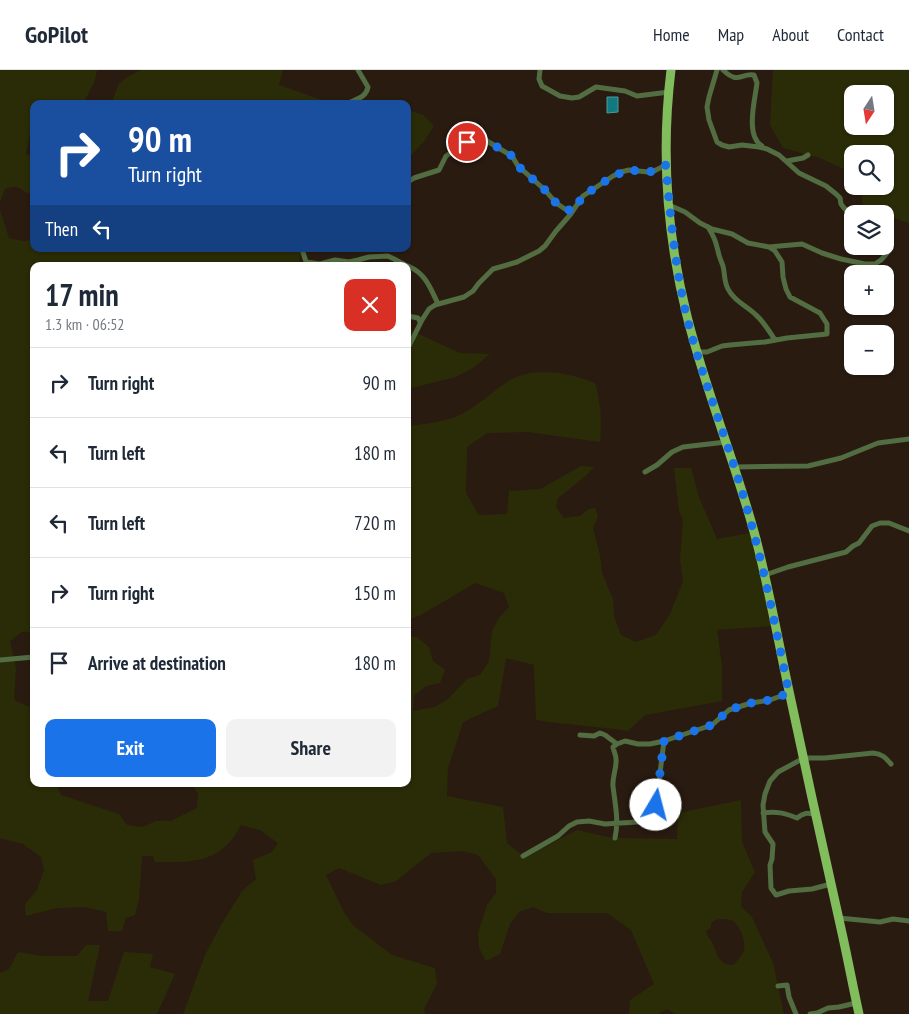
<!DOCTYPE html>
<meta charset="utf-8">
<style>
body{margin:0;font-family:"PT Sans Narrow",sans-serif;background:#f2f2f3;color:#1f2937;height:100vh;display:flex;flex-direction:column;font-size:19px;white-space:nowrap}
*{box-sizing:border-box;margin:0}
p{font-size:16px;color:#747a83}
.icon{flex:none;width:28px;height:28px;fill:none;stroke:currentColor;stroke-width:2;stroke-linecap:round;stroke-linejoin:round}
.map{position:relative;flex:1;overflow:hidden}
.side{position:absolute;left:30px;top:192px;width:381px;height:525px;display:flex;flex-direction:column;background:#fff;border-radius:10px;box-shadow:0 1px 4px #0004}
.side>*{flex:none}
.banner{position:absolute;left:30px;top:30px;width:381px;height:152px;border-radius:10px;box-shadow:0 1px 4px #0004;background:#1a4fa0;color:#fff;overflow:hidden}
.needle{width:32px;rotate:192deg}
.fabs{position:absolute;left:844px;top:15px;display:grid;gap:10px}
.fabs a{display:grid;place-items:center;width:50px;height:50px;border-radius:10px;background:#fff;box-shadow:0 1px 4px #0004;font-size:25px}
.pin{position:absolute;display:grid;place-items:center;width:42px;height:42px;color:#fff;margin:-21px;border:2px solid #fff;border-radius:50%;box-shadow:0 1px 5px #0007}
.me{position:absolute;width:55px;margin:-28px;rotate:8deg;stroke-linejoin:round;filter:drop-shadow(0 0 4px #0008)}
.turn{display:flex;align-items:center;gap:18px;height:105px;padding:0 15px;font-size:22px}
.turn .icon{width:65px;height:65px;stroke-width:2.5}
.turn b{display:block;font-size:35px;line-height:42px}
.then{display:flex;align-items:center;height:48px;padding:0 15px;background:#0003;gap:10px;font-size:19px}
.round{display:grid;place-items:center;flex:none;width:52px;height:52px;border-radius:10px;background:#f2f2f3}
.headline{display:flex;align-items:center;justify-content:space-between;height:85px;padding:0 15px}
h1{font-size:30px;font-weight:600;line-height:38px}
.button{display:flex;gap:10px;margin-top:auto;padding:10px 15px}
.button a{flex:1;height:58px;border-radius:10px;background:#1a73e8;color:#fff;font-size:20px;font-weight:600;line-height:58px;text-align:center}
.button a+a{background:#f2f2f3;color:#1f2937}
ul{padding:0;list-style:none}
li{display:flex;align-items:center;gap:15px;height:70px;padding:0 15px;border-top:1px solid #e0e1e3}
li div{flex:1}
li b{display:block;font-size:19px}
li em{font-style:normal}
header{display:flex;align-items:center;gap:30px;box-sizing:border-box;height:70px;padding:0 25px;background:#fff;border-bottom:1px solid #e0e1e3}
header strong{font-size:24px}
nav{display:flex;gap:28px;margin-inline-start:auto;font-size:18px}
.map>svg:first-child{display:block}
.green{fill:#2a2c07;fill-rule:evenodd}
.water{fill:#117a81;stroke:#52999b}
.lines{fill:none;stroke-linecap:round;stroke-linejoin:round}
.minor{stroke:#516d41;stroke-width:5}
.primary{stroke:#81bd5d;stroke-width:9}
.route{stroke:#1a73e8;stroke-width:9;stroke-dasharray:0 16.2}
</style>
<header>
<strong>GoPilot</strong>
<nav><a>Home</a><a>Map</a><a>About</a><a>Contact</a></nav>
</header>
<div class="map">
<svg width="909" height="944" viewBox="0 0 909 944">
<rect width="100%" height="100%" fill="#291b10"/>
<path class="green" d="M0 0H97L95 10 83 34H34V40L26 84 34 88V122L26 123C19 116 14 116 5 119L0 132V140L9 168 23 171 34 170V179H297L300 182 299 196H34V562H22L10 571 16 599 14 630 27 636 34 637V714H57L61 725 119 744 127 755 142 757 156 751H171L197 738 198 724 192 714H408V567H417L429 577 433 591 445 600 440 613 426 616 414 626 413 641 434 637 447 630 467 609 480 605 489 591 492 561 499 548 509 537 504 523 475 513 421 545 408 550V356C424 354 445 352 460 345 478 336 493 321 510 310 533 296 572 303 595 313 601 334 602 350 600 372L528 362 487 363 467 377 466 423 479 445 507 444 509 421 540 419 581 396 594 397 582 409 558 428 556 437 564 448 580 446 589 439 595 438 598 447 593 458 600 485 602 503 613 529 614 546 621 565 636 572 656 565 670 544 683 511 680 490 683 450 679 441 674 398H691L699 427 717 469 750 463 759 498 772 556 717 560 722 596V631L645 645 628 661C597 656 566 655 536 650L534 595 506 588 498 636 463 652 448 698 447 726 503 737 507 773 523 786 531 784 577 760 612 768 677 769 678 743 741 730 742 772 755 802 742 822 741 836 752 847 773 893 784 944H675L667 939 658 944H629L630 930 654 914 631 860 607 843H547L533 837 519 842 510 854 500 884 486 891 479 878 478 863 487 835 496 823V809L478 785 462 781 431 783 396 811 381 815 339 798 326 805 345 844 354 856 392 885 435 898 437 914 424 939 425 944H183L205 885 221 855 242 821 256 809 253 790 272 782 278 773 260 760 241 755C221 794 194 792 155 792L153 786H142L139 830 135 845 126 848 122 861H108L106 842 85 837 57 838 26 846 25 834 37 820 44 800 41 787 23 774 0 768ZM721 849C725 849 729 849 733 851 740 856 746 871 744 879 743 885 737 891 733 895 717 894 718 884 712 872 709 868 707 866 706 861L711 858V853L715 850Z
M141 0H283L279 15 333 34H112C119 10 119 11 141 0Z
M773 0H909V153L885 145V144H881L863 138 861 116H885V84H852V103L820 88 783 78 770 55ZM852 24H885V56H852Z
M408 40 423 45 434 56 425 70 408 89Z
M408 259 460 283 490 284 473 298 455 307 408 319Z
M86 875H100L88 931H108L124 882 153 884 150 897 175 904 157 944H0V903L9 899 18 882 43 886H77Z"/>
<path class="water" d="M607 27H618V42L607 43Z"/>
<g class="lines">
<path class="minor" d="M540 0 539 9 542 16 560 26 572 28 579 27 596 17 625 21 637 26 669 22
M717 0 709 27 707 37 709 50 717 72 722 75 729 77 742 75 759 77 767 79 779 85 799 103 826 116 836 124 840 128 841 134 844 138 852 145
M723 0C739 15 740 3 754 5L757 13C755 30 745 66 762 76
M346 34C356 29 366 28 368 17L358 0
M787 91 803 88 808 85
M408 112 414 108 439 100 446 86 467 72 476 69 487 71 512 86 518 96 545 120 556 133 565 139 573 141
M669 135 685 142 700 153 712 159 732 164 748 173 769 177 775 181 782 192 783 207 786 219 790 227 820 243 827 254V264L787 268 765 272 730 275 722 276 707 282H697
M879 143V144
M708 157C715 168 716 173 719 185 720 189 722 193 723 196 725 204 724 212 728 219 734 231 747 236 756 245 764 252 769 261 775 270
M769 177 802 174 822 183 841 189 865 194H875L881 190 888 182V176L885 173
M302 179 306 192V196
M306 192 320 194 335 190 349 192 358 190 369 187 388 186 394 189 407 196
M408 196C426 204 430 217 438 234
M408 246 418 248 420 252
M408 278 422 250 429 239 435 235 442 233 464 227 473 221 479 213 493 199 517 192 539 181 545 176 556 161 570 145 583 126 613 106 621 102 629 100 648 102 654 101 666 95
M734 397 808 396 841 388 878 373 909 369
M645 402 657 395 672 382 683 377 726 372
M765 505 788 497 846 482 853 476 859 473 872 456 880 453H889L909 461
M0 590 34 587
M580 665 594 666 600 663 605 665 617 674
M763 743C776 741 785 743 797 748 803 743 808 742 816 745
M615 768C619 750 615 734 613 716 612 707 617 698 616 689 616 685 614 682 613 677L617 674 625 671 638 674H650L664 671 712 655 729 640 751 633 770 630 789 623
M523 786 558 766 569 756 577 752 589 751 605 754 637 752 649 746 656 735 664 671
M831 814 812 819 789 821 776 825 771 818 770 795 772 789 773 774 765 762 763 735 765 724 770 711 778 702 804 688H825L873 683C882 684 885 687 891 694
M839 848 880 852 893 849 909 851
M778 916 787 915 789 927 796 944
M810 944 817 943 828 938 839 937 856 933"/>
<path class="primary" d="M671 0C661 82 667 166 687 246 706 322 736 394 756 469 769 519 778 570 789 621 806 702 824 782 842 863 848 890 853 917 859 944"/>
</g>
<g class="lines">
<path class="route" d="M467 72 476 69 487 71 512 86 518 96 545 120 556 133 565 139 573 141 583 126 613 106 629 100 648 102 654 101 666 95C670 145 675 195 686 244 702 309 728 371 746 435 764 497 776 560 789 623L770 630 751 633 729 640 712 655 664 671 656 735"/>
</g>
</svg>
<div class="fabs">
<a><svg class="needle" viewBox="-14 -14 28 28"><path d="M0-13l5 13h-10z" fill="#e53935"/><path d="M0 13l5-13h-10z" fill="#747a83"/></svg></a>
<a><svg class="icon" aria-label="search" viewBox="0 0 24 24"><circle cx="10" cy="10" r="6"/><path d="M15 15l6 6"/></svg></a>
<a><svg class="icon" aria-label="layers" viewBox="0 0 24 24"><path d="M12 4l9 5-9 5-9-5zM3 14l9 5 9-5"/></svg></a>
<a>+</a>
<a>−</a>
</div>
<div class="pin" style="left:467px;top:72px;background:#d93025"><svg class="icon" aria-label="arrive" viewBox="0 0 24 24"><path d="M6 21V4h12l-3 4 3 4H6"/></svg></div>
<svg class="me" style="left:656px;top:735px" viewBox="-20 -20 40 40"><circle r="19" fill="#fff"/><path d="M0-13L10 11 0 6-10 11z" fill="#1a73e8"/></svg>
<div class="banner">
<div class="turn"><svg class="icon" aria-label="right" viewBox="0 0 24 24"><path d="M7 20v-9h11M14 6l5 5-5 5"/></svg><div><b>90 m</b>Turn right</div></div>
<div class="then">Then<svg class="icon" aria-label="left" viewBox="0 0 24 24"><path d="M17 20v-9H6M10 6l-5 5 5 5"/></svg></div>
</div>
<section class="side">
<div class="headline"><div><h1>17 min</h1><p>1.3 km · 06:52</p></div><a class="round" style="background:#d93025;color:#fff"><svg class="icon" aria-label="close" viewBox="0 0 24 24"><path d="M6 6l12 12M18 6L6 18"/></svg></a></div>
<ul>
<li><svg class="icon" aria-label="right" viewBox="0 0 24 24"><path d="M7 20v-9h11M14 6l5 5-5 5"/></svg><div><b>Turn right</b></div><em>90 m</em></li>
<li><svg class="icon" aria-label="left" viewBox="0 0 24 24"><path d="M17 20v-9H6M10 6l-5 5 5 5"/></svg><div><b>Turn left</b></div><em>180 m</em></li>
<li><svg class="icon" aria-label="left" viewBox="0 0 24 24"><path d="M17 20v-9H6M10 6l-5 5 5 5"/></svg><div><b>Turn left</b></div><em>720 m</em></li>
<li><svg class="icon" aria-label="right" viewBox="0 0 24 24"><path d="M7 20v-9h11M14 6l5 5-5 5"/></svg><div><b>Turn right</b></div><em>150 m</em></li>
<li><svg class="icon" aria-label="arrive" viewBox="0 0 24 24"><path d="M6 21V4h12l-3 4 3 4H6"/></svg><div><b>Arrive at destination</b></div><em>180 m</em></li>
</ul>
<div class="button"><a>Exit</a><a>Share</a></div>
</section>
</div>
